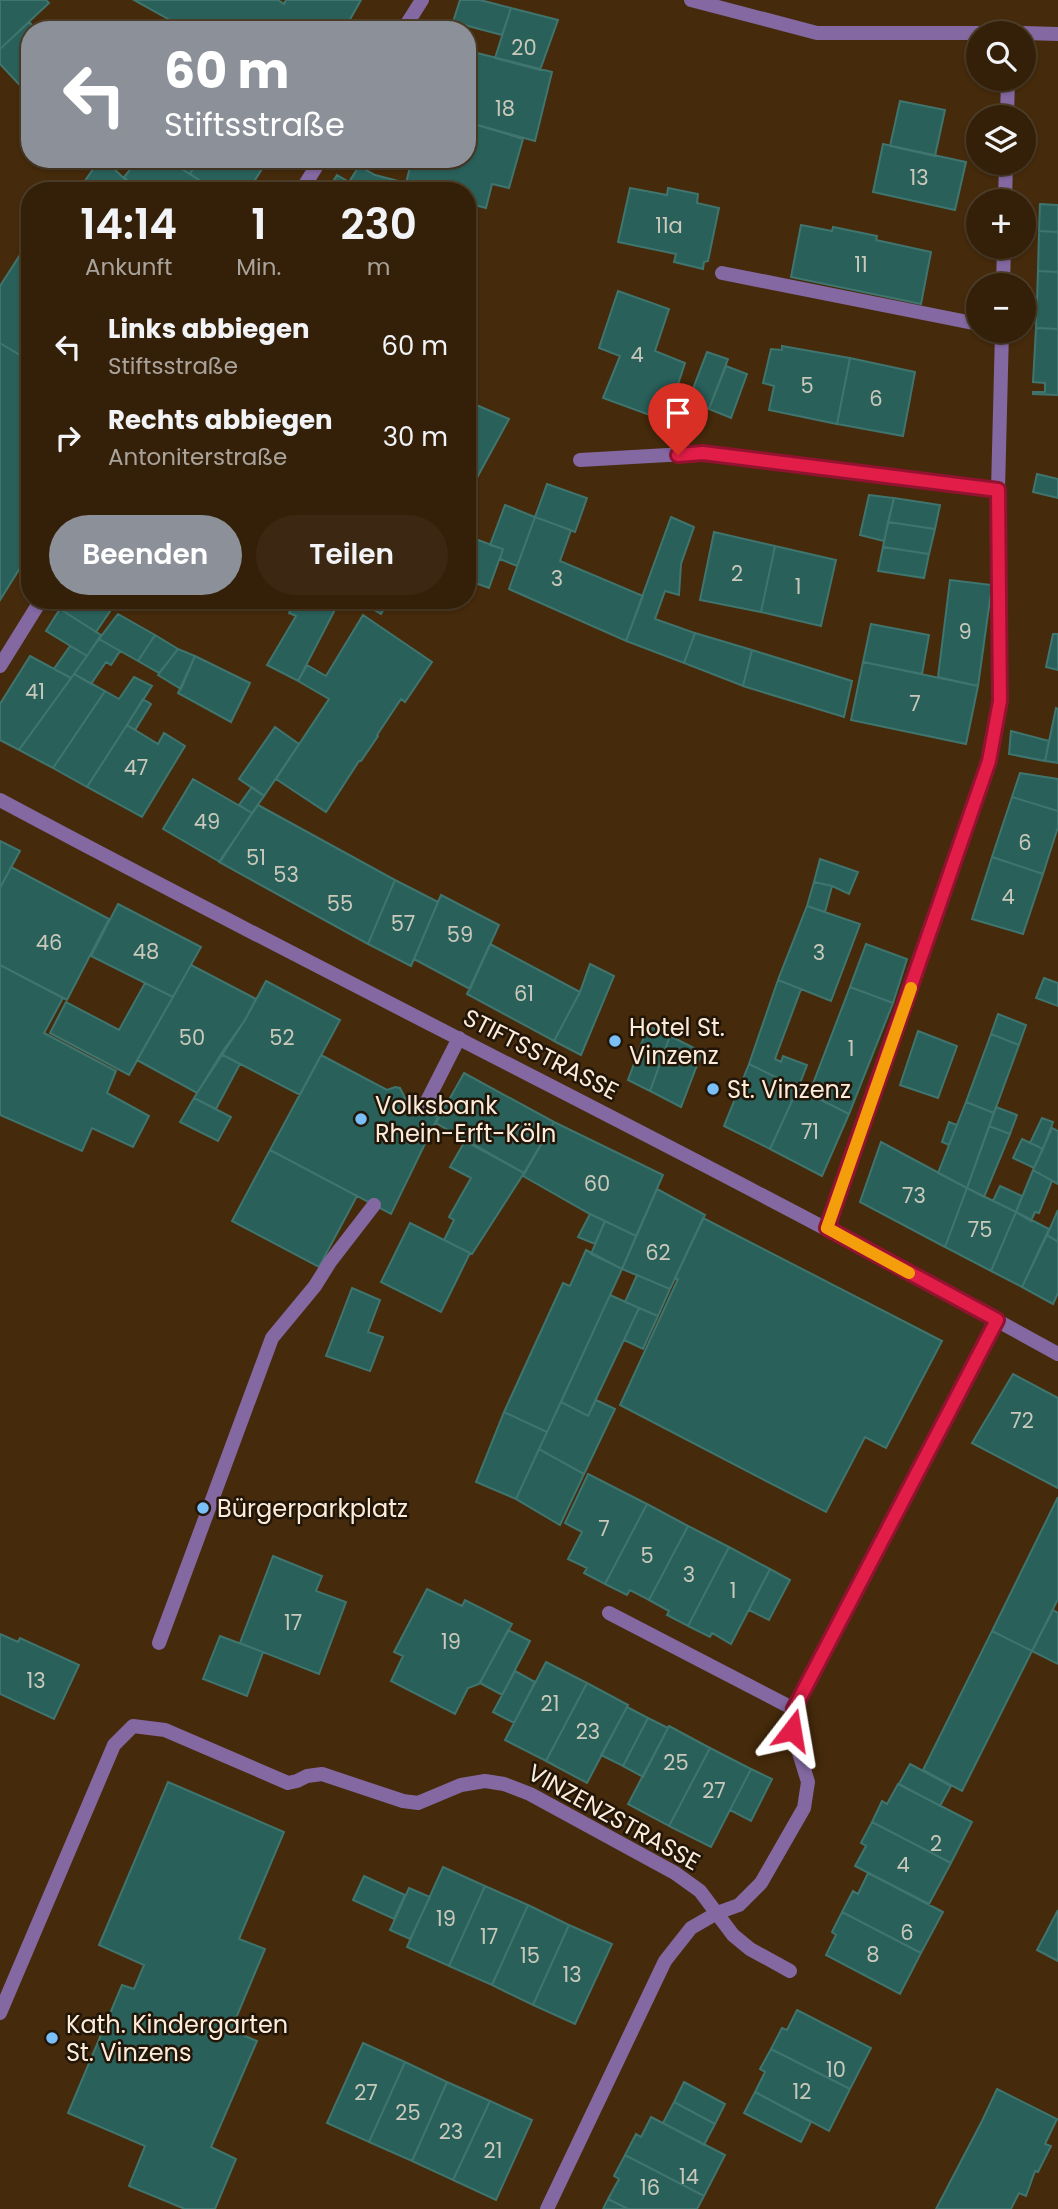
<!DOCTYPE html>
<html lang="de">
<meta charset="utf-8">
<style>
body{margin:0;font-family:Poppins,sans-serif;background:#3c2812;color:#f1f3f6;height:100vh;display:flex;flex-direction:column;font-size:26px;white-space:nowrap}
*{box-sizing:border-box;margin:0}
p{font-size:23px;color:#a9a39c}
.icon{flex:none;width:38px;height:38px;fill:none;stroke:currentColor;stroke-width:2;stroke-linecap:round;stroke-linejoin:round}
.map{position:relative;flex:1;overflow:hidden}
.drawer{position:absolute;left:21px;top:182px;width:455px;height:427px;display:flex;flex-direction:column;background:#342008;border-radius:28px;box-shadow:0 2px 5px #0004,0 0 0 2px #4e3e29}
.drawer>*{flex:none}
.guide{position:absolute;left:21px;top:21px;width:455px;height:147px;border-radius:28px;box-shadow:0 2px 5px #0004,0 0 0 2px #4e3e29;background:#8c9099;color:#fff;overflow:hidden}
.controls{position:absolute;left:966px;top:21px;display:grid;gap:14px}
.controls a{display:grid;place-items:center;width:70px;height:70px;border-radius:50%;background:#342008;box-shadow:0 2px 5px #0004,0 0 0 2px #4e3e29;font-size:35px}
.pin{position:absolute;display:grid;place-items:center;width:60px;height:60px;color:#fff;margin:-72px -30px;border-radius:50% 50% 50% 0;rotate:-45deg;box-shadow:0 0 7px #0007}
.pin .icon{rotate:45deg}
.me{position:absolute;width:77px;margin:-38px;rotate:14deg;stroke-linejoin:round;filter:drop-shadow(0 0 5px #0008)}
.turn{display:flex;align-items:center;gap:24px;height:147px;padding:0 28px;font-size:32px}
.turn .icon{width:91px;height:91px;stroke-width:2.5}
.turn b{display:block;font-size:49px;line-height:60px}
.eta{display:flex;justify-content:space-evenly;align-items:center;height:119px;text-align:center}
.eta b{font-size:42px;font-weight:600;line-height:49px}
.action{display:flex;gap:14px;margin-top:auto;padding:14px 28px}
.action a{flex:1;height:80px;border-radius:42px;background:#8c9099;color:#fff;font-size:28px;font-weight:600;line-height:80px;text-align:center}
.action a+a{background:#3c2812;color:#f1f3f6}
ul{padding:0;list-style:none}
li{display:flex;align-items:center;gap:21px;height:91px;padding:0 28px}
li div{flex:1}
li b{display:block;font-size:26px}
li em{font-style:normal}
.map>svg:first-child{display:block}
.building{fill:#29605a;stroke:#3f756e;stroke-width:2}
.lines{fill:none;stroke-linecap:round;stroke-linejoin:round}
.service{stroke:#8368a2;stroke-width:14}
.minor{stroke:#8368a2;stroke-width:14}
.tertiary{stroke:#8368a2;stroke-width:14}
.route-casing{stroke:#92132f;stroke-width:18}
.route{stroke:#e11d48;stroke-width:12}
.slow{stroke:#f59e0b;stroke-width:12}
.poi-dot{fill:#7abff8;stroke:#221609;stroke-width:2.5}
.labels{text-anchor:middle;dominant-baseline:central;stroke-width:5;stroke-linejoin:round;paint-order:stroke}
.number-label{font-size:21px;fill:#c9c9bb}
.poi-label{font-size:24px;fill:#feecdb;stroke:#221609;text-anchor:start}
.street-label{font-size:24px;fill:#feecdb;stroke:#221609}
</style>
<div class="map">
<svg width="1058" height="2209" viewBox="0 0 1058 2209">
<rect width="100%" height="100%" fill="#452a0b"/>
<path class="building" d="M0 0H46L49 3 0 49Z
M134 0H278L284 4 286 0H361L344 30H188Z
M460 0H480L511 8 502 35 453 22Z
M511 8 558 20 540 70 495 58Z
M29 22 37 30H30V96L0 64V49Z
M477 53 552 72 535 141 467 122V95Z
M900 101 945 110 935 156 890 146Z
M467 122 523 139 509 188 492 184 486 208 467 203V191H363L349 182 359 166 375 175 406 183 412 159H467Z
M883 144 966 162 955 210 873 192Z
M100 159H104L133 187 130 191H78Z
M139 159H165L217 191H138L124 177Z
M165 159H199L190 174Z
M199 159H264L267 161 248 191H217L190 174Z
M337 175 349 182 363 191H327Z
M630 188 667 195 668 188 698 194 697 203 719 208 708 261 704 262 703 269 674 262 676 254 618 242Z
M1040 204 1058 205V232L1039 231Z
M801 225 832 231 833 227 877 236 876 240 931 252 921 304 791 277Z
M1039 231 1058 232V272L1038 271Z
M27 244 30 245V316L27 321 30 323V361L0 343V286Z
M1038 271 1058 272V329L1036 328Z
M618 291 669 309 655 351 685 363 666 421 603 398 620 356 599 348Z
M1036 328 1058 329V395L1033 394V392H1045V383L1033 382Z
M0 343 30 361V552L0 600Z
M782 346 850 358 837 424 769 410 774 386 763 383 771 349 782 350Z
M707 352 728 359 709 409 688 402Z
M850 358 915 372 903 436 837 424Z
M726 366 747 374 731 418 709 409Z
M467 401 509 419 467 496Z
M1037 474 1058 479V498L1033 492Z
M547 484 587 498 575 532 535 517Z
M869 495 894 498 884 541 860 535Z
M894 498 940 505 935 529 888 522Z
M505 505 535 517 517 566 500 559 503 549 490 545Z
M535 517 571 530 560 561 643 596 626 641 509 589Z
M671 517 694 527 681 564 679 595 665 591 655 619 695 633 684 663 626 641Z
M888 522 935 529 929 554 883 547Z
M714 532 775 546 761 612 700 600Z
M467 536 503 549 489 588 467 580Z
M775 546 836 560 821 626 761 612Z
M883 547 929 554 924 578 878 571Z
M950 580 992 585 978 686 938 677Z
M66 600H124L119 607 115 604 96 632 60 609Z
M296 600H340L298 681 267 665 296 616 289 613Z
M357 600H389L381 614Z
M60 609 101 635 87 656 46 631Z
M118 614 155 635 138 661 99 639Z
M363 615 432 662 405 702 401 699 377 735 378 736 361 761H359L326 812 276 779 329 699 298 681 307 665 326 676Z
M871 624 929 635 922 674 863 662Z
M695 633 752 650 743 686 684 663Z
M1053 634H1058V670L1046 667Z
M155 635 178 649 159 673 138 661Z
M99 639 120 651 111 665 106 662 91 684 74 674Z
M70 646 87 656 71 678 54 669Z
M178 649 195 656 181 689 158 675Z
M752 650 852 681 844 717 743 686Z
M30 656 71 678 19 750 0 740V704Z
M195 656 250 683 231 722 178 693Z
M863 662 978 686 966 744 851 720Z
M74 674 105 691 53 768 19 750Z
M134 677 152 686 87 787 53 768 105 691 119 699Z
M143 699 151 704 135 730 127 725Z
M1056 708 1058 709V763L1045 761Z
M127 725 158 744 164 733 185 746 142 817 87 787Z
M275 727 299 744 264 796 239 779Z
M1011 731 1049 741 1045 761 1009 754Z
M1020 773 1058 779V811L1012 797Z
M193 779 252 813 220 862 163 829Z
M252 787 264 796 252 813 239 805Z
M1012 797 1058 811V827L1043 874 992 857Z
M258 805 395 880 368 944 219 862Z
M0 841 20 851 0 888Z
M992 857 1043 874 1023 934 972 919Z
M820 859 858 872 849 894 832 886 814 882Z
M11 867 109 919 67 1000 0 965V888Z
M395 880 438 902 411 966 368 944Z
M814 882 832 886 825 912 807 906Z
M441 895 499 925 470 989 414 959Z
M118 904 201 947 173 997 91 956Z
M807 906 860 924 831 1001 778 980Z
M490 944 580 992 554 1041 467 994Z
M866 944 907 959 893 1003 850 987Z
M590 964 614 976 581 1055 554 1041 580 992Z
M0 965 63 998 44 1033 116 1071 107 1093 149 1116 133 1147 92 1128 82 1151 0 1115Z
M191 965 256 999 245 1020 197 1093 137 1060Z
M1044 978 1058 983V1006L1036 998Z
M778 980 801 989 775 1059 781 1062 783 1056 807 1065 798 1088 749 1064Z
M266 981 340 1020 300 1095 221 1054 245 1020Z
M145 983 173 997 129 1075 50 1033 66 1002 119 1030Z
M850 987 893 1003 849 1114 809 1094Z
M998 1014 1026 1025 1019 1045 991 1034Z
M648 1026 670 1036 650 1091 628 1080Z
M918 1031 957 1046 938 1098 900 1085Z
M991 1034 1019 1045 994 1113 966 1102Z
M670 1036 702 1052 681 1107 650 1091Z
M221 1054 240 1064 216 1109 194 1098Z
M321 1055 387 1090 395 1087 400 1088 406 1100 438 1117 391 1214 270 1150Z
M749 1064 798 1088 770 1149 724 1126Z
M464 1073 554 1122 524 1173 436 1123Z
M798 1088 849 1114 822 1176 770 1149Z
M194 1098 231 1117 218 1141 180 1122Z
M966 1102 994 1113 967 1188 938 1173Z
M996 1107 1017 1115 1010 1134 989 1126Z
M1042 1118 1053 1122 1043 1149 1030 1143Z
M554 1122 663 1175 636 1236 590 1214 523 1176Z
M949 1122 957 1125 949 1145 942 1142Z
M989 1126 1010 1134 984 1197 967 1188Z
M1052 1128 1058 1131V1184L1033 1170Z
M1022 1139 1043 1149 1034 1168 1013 1158Z
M465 1141 524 1173 472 1254 444 1240 454 1220 449 1217 471 1178 450 1167Z
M881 1142 967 1188 945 1247 860 1202Z
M270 1150 357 1196 319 1267 232 1221Z
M1033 1170 1052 1181 1039 1213 1035 1212 1031 1221 1016 1212Z
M1000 1186 1022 1196 1016 1212 993 1201Z
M967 1188 1016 1212 991 1271 945 1247Z
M657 1189 705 1215 670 1289 622 1269Z
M1058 1210V1239L1057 1241 1047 1235Z
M1016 1212 1049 1229 1022 1287 991 1271Z
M590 1214 605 1221 595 1244 578 1237Z
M703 1218 942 1341 886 1448 865 1437 826 1512 620 1405 678 1279 675 1278Z
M605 1221 636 1236 622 1269 591 1254Z
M410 1223 470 1253 441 1312 381 1282Z
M1047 1235 1058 1242V1293L1053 1304 1022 1287Z
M586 1250 622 1269 547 1432 504 1412 563 1283 570 1286Z
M637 1275 670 1289 658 1316 625 1302Z
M352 1288 380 1300 368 1332 383 1337 370 1371 326 1356Z
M610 1295 639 1308 588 1416 561 1402Z
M639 1308 658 1316 643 1349 624 1340Z
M1013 1374 1058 1398V1488L972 1443Z
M596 1400 615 1409 584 1474 539 1449 561 1402 588 1416Z
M504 1412 547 1432 516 1499 476 1482Z
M539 1449 584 1474 560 1525 516 1499Z
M588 1474 647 1504 605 1584 584 1573 587 1568 568 1559 582 1532 565 1523Z
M1058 1497V1599L1032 1651 992 1631Z
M647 1504 688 1526 649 1600 630 1590 627 1595 605 1584Z
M688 1526 729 1547 688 1626 667 1615 669 1611 649 1600Z
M729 1547 770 1569 731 1644 712 1633 710 1637 688 1626Z
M273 1556 322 1576 316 1591 346 1602 319 1674 240 1643Z
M770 1569 790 1580 769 1620 749 1610Z
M427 1589 462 1606 465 1600 512 1624 479 1684 468 1688 455 1714 391 1681 403 1656 394 1652Z
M1053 1610 1058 1613V1664L1032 1651Z
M508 1630 530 1641 502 1695 480 1683Z
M992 1631 1032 1651 962 1791 923 1770Z
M0 1634 18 1642 20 1638 79 1665 54 1719 0 1694Z
M220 1636 263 1652 247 1696 203 1679Z
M546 1662 587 1683 546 1761 505 1740Z
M515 1671 535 1682 514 1723 493 1712Z
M587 1683 628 1705 587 1783 546 1761Z
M627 1707 648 1718 623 1766 601 1755Z
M648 1718 668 1728 643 1777 623 1766Z
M669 1726 710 1748 669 1826 628 1804Z
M710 1748 751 1769 711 1847 669 1826Z
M910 1764 951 1786 940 1806 899 1784Z
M751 1769 772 1779 751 1821 730 1810Z
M168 1782 284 1832 239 1939 265 1949 231 2030 257 2041 211 2147 236 2159 215 2209H185L129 2186 145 2146 68 2113 122 1985 134 1989 144 1965 99 1945Z
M898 1784 972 1822 951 1863 872 1822 882 1801 887 1804Z
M872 1822 951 1863 929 1904 855 1866 866 1846 861 1843Z
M443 1867 485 1886 449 1966 407 1947Z
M868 1873 943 1912 921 1953 842 1912 853 1891 858 1894Z
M364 1876 405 1895 394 1919 353 1900Z
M485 1886 528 1905 492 1985 449 1966Z
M409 1888 430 1897 410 1939 390 1930Z
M528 1905 569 1925 533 2005 492 1985Z
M1058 1910V1961L1037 1950Z
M842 1912 921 1953 900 1994 826 1955 836 1935 832 1932Z
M569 1925 612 1944 575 2024 533 2005Z
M797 2010 871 2048 850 2089 771 2049 782 2028 787 2030Z
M363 2043 405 2062 369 2142 327 2123Z
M771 2049 850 2089 829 2131 755 2092 765 2072 760 2069Z
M405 2062 447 2082 412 2161 369 2142Z
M447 2082 490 2101 453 2180 412 2161Z
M684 2082 725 2104 715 2124 674 2102Z
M997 2089 1057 2119 1045 2144 1051 2146 1038 2172 1035 2171 1026 2196 1019 2193 1011 2209H936L982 2121Z
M755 2092 811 2122 801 2142 744 2113Z
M490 2101 532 2120 496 2200 453 2180Z
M674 2102 715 2124 704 2145 663 2123Z
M651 2117 725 2155 704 2196 625 2155 636 2134 641 2137Z
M625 2155 704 2196 697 2209H628L608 2199 619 2179 614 2176Z
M608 2199 628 2209H603Z"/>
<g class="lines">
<path class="service" d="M722 273 978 324
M423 1109 459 1038
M609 1613 794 1709
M159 1643 272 1338 315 1286 330 1262 374 1205"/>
<path class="minor" d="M691 0 817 33H978
M403 30 422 0
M1024 33 1058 34
M1007 117 1008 79
M301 191 321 159
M1005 201 1006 163
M1003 285 1004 247
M580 460 703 453 998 490
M0 666 41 600
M827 1228 989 761 1000 701 998 490 1002 331
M0 2013 114 1745 133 1726 165 1730 288 1783 297 1781 307 1776 322 1774 403 1801 418 1803 461 1785 485 1781 504 1784 530 1794 675 1873 700 1891 733 1935 750 1949 790 1971
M547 2209 665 1961 691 1928 717 1913 739 1905 761 1883 804 1808 808 1782 792 1730 794 1709 997 1320"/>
<path class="tertiary" d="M0 800C351 988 709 1161 1058 1354"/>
</g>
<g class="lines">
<defs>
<path id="route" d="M678 455 703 453 998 490 1000 701 989 761 827 1228 997 1320 794 1709 792 1730"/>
</defs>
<use href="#route" class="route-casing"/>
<use href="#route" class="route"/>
<path class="slow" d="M909 1273 827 1228 911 988"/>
</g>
<g class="poi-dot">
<circle cx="615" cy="1041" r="7"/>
<circle cx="713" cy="1089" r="7"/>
<circle cx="361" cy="1119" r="7"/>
<circle cx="203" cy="1508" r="7"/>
<circle cx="52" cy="2038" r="7"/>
</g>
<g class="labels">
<g class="number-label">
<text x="524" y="47">20</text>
<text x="505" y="108">18</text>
<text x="919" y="177">13</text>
<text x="669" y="225">11a</text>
<text x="861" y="264">11</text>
<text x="637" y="354">4</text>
<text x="807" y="385">5</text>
<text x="876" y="398">6</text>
<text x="737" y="573">2</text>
<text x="557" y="578">3</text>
<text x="798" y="586">1</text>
<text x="965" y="631">9</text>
<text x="35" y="691">41</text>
<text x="915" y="703">7</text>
<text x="136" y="767">47</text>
<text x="207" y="821">49</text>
<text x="1025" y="842">6</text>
<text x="256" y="857">51</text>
<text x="286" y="874">53</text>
<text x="1008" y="896">4</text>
<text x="340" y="903">55</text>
<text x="403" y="923">57</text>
<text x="460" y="934">59</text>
<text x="49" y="942">46</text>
<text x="146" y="951">48</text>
<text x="819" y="952">3</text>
<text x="524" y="993">61</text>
<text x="192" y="1037">50</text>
<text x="282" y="1037">52</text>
<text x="851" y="1048">1</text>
<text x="810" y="1131">71</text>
<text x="597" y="1183">60</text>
<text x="914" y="1195">73</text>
<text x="980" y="1229">75</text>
<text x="658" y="1252">62</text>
<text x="1022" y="1420">72</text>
<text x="604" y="1528">7</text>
<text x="647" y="1555">5</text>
<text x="689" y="1574">3</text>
<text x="733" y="1590">1</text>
<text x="293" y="1622">17</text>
<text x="451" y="1641">19</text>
<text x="36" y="1680">13</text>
<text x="550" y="1703">21</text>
<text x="588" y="1731">23</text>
<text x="676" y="1762">25</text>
<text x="714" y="1790">27</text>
<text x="936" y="1843">2</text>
<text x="903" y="1864">4</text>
<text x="446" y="1918">19</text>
<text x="907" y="1932">6</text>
<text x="489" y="1936">17</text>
<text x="873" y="1954">8</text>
<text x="530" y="1955">15</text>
<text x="572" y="1974">13</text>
<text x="836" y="2069">10</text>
<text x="802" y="2091">12</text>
<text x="366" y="2092">27</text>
<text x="408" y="2112">25</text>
<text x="451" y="2131">23</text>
<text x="493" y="2150">21</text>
<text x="689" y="2176">14</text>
<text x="650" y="2187">16</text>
</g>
<g class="poi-label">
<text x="629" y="1027">Hotel St.<tspan x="629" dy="28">Vinzenz</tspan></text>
<text x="727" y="1089">St. Vinzenz</text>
<text x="375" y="1105">Volksbank<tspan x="375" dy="28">Rhein-Erft-Köln</tspan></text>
<text x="217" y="1508">Bürgerparkplatz</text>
<text x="66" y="2024">Kath. Kindergarten<tspan x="66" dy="28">St. Vinzens</tspan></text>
</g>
<g class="street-label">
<text transform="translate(541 1054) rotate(27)">STIFTSSTRASSE</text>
<text transform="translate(614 1817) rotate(29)">VINZENZSTRASSE</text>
</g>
</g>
</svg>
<div class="controls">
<a><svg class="icon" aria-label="search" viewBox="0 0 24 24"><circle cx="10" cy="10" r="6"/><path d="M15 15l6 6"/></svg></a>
<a><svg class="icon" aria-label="layers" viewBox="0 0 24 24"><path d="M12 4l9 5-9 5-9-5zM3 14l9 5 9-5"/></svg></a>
<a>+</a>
<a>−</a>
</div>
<div class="pin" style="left:678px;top:455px;background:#d93025"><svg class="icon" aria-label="arrive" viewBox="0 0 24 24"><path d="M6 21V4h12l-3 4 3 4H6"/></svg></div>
<svg class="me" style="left:792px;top:1730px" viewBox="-20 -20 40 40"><path d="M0-17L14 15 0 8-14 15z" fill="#e11d48" stroke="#fff" stroke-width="4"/></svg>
<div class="guide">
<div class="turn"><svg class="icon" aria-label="left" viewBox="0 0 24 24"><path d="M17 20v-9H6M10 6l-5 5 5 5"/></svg><div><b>60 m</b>Stiftsstraße</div></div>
</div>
<section class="drawer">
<div class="eta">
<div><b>14:14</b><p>Ankunft</p></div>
<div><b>1</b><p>Min.</p></div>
<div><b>230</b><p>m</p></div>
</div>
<ul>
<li><svg class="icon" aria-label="left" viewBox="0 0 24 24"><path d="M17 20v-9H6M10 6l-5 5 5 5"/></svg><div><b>Links abbiegen</b><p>Stiftsstraße</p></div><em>60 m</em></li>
<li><svg class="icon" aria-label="right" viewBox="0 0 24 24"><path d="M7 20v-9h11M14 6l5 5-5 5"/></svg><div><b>Rechts abbiegen</b><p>Antoniterstraße</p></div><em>30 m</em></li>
</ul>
<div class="action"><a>Beenden</a><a>Teilen</a></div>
</section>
</div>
